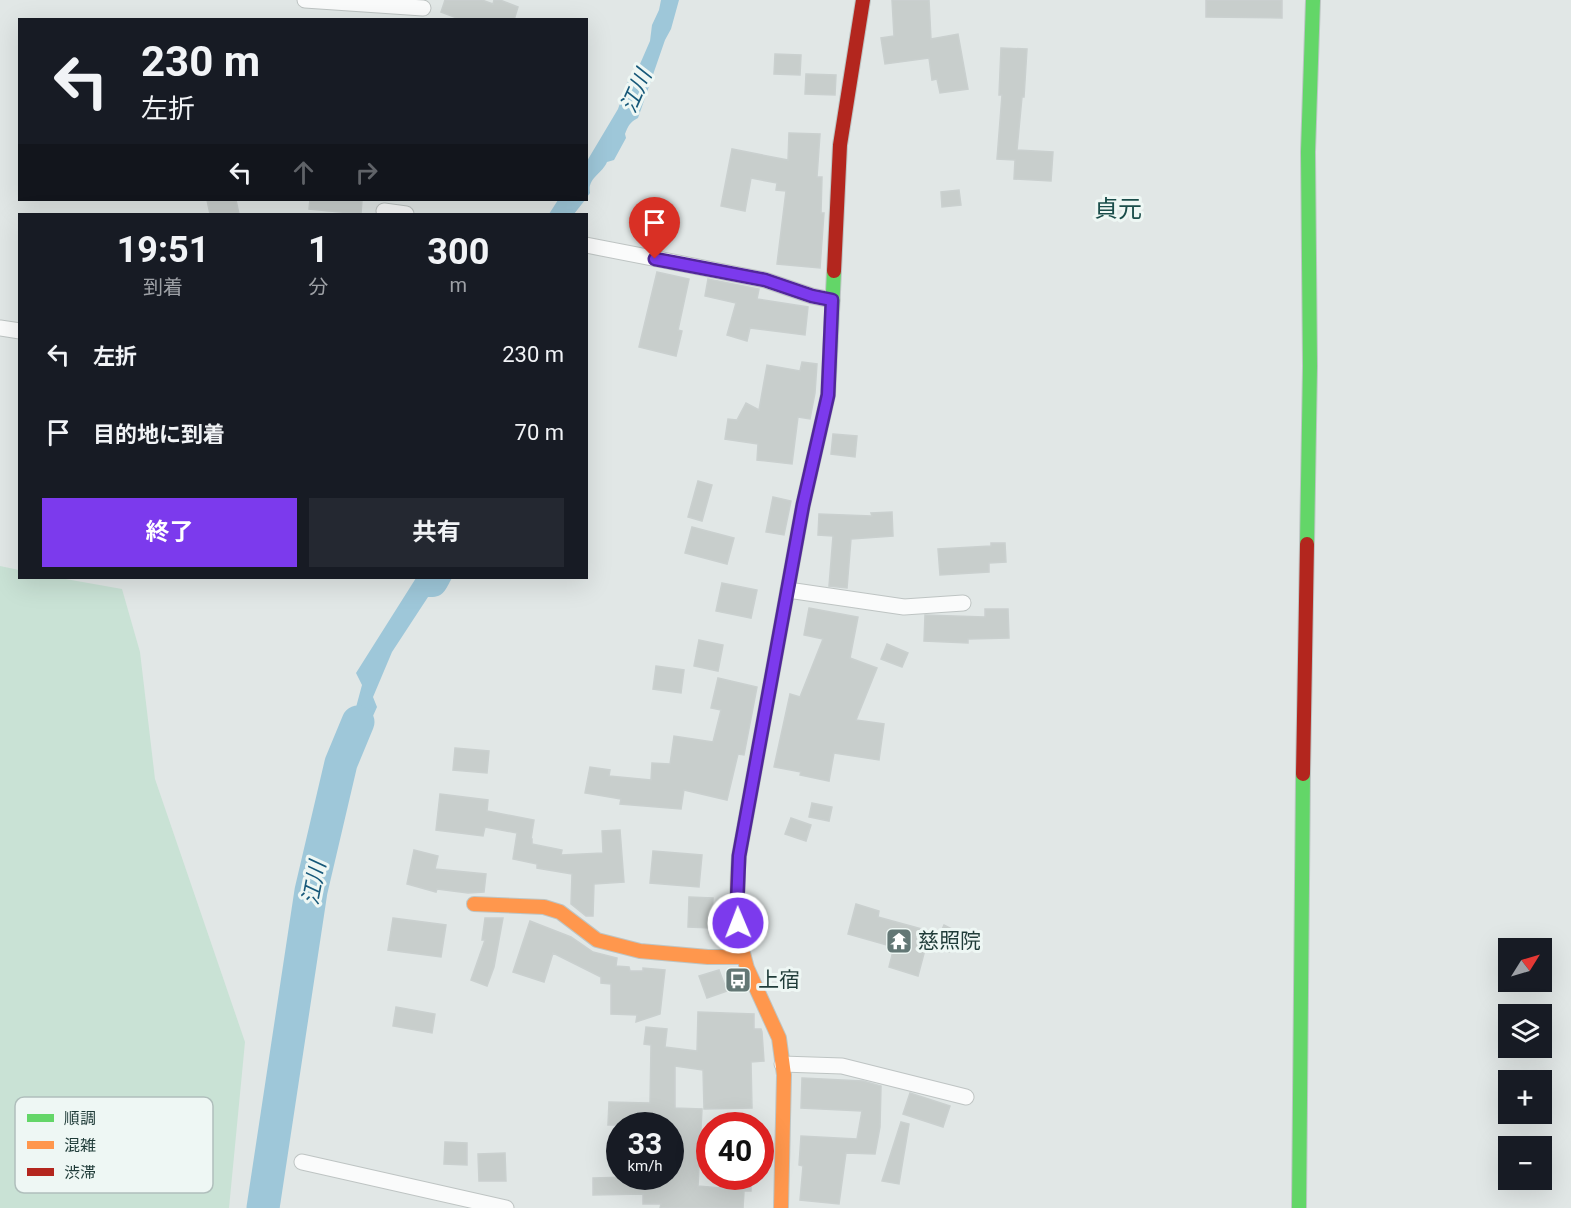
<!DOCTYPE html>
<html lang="ja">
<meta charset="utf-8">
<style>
body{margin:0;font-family:Roboto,"Noto Sans JP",sans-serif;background:#242831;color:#f1f3f6;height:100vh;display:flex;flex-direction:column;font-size:22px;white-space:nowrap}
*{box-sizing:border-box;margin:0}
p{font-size:20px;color:#9ea1a6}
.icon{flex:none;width:33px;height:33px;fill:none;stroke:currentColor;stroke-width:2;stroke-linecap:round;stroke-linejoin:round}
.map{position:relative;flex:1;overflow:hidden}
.side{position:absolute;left:18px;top:213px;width:570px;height:366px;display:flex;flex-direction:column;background:#171b24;border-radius:0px;box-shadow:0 6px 24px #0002}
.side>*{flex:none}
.hud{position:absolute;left:18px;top:18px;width:570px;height:183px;border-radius:0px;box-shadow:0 6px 24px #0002;background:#171b24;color:#f1f3f6;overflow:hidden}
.needle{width:39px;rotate:53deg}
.tools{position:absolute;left:1498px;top:938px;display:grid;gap:12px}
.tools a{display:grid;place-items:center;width:54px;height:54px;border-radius:0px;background:#171b24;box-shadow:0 6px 24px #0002;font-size:30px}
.speed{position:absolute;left:606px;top:1112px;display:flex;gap:12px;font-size:30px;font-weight:700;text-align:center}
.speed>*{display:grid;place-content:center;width:78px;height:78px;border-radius:50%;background:#171b24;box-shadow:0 6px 24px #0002;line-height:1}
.speed small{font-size:15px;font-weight:400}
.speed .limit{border:9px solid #d22;background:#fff;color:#111}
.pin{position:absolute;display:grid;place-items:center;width:51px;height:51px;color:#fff;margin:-62px -26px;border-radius:50% 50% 50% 0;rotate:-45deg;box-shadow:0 0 6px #0007}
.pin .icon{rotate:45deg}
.me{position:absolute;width:66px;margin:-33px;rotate:359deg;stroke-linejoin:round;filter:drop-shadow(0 0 4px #0008)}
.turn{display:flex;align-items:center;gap:21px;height:126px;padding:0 24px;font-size:27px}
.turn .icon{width:78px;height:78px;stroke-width:2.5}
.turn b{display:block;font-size:42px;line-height:51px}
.lanes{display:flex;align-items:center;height:57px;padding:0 24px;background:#0003;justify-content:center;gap:30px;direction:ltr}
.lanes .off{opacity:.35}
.eta{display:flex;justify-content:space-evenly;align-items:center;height:102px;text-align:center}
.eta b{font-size:36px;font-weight:700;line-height:42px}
.primary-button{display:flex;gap:12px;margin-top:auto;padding:12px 24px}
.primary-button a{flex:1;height:69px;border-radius:0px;background:#7c3aed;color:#fff;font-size:24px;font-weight:700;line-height:69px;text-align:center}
.primary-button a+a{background:#242831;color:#f1f3f6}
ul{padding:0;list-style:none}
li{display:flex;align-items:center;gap:18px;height:78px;padding:0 24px}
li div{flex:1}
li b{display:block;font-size:22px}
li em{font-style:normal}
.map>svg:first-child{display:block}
.green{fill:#c9e2d5}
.water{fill:#9ec7d9}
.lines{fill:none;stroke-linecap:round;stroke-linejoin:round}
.river{stroke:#9ec7d9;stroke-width:33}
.building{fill:#c8cecc;stroke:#cad0cf;stroke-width:1.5}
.street-casing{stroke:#bec4c3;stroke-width:17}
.fast-casing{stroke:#bdc5c4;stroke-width:16}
.slow-casing{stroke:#bdc5c4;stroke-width:16}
.jam-casing{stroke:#bdc5c4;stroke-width:16}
.street{stroke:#fafbfb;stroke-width:15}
.fast{stroke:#63d668;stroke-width:14}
.slow{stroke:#ff974d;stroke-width:14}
.jam{stroke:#b3261e;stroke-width:14}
.route-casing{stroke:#51269a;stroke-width:15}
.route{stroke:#7c3aed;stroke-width:10}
.labels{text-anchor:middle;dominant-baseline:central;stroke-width:6;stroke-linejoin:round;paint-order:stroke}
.poi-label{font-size:21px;fill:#1f3b38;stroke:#eef7f4;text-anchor:start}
.water-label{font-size:22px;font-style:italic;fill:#165879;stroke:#eef7f4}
.quarter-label{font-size:24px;fill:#1a4d4a;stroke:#eef7f4}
.key{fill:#eef7f4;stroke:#b0bfbc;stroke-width:1.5}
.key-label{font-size:16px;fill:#1f3b38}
</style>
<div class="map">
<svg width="1571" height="1208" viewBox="0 0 1571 1208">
<rect width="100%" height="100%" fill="#e1e7e6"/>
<path class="green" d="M0 566 19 570 20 578H60L122 589 140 652 155 779 245 1042 229 1208H0Z"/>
<path class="water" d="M661 0H679L671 29 665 40 638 118C630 122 628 126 625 134L626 138 614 160 607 162C602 174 587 178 590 193L587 197V161L618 109 627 83 635 75 640 64 650 41 652 25 659 10Z
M558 200H585L574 214H549Z
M416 578H452C445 590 444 598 428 597L392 652 373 697 377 707 356 754H349L341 763 362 685 356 673Z"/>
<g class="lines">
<path class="river" d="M263 1208 311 891 341 763 358 722"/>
</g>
<path class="building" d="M445 0H482L493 4 494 0H500L518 7 514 20H462L441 12Z
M892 0H929L931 39 958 34 968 89 940 93 937 79 932 80 929 58 885 64 881 38 894 36Z
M1206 0H1282V18L1206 17Z
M1001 48 1027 49 1024 97H1022L1017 150 1053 152 1051 181 1014 179 1015 160 997 159 1002 95H999Z
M775 54 801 55 800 75 774 74Z
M806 74 836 75 835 95 805 94Z
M789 133 820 134 817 177H822L821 213H824L820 268 777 264 786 191 776 190 777 183 751 178 745 211 721 206 732 149 788 160Z
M959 190 961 205 942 207 941 192Z
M207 200H236L239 214H210Z
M310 200H362L361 214 309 209Z
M657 272 689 279 678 330 682 331 676 356 639 347Z
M708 279 759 289 757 299 808 307 805 335 750 328 747 341 727 335 736 303 705 296Z
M802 362 817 364 815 393 810 419 798 417 792 464 757 460 758 444 725 439 728 419 737 420 746 403 759 410 767 365 800 371Z
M833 434 857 436 855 457 831 454Z
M698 481 712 485 702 521 688 517Z
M773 497 791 501 784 535 766 532Z
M892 512 893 536 851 539 847 588 829 586 833 536 818 535 819 514 872 516 871 513Z
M692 527 734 538 727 564 685 553Z
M991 543H1005L1006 562 989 563V572L940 575 938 549 991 546Z
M722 583 757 590 751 618 716 611Z
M809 608 858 617 850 658 877 668 856 720 884 724 879 760 834 753 829 781 800 775 801 772 774 767 790 694 800 697 823 639 804 635Z
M985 609H1008L1009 638 968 639V643L924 641 925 615 985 617Z
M699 640 723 645 718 671 694 666Z
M887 644 908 653 902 667 881 659Z
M656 666 684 670 681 693 653 689Z
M718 678 757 687 744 755 738 754 727 800 684 790 681 809 620 804 621 799 585 793 590 767 610 770 609 776 651 780 652 763 670 764 674 736 713 742 721 710 711 708Z
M455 748 489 751 487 773 453 770Z
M440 794 488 800 487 811 534 820 531 839H532V844L562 850 561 855 603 853 602 831 620 830 624 882 594 884 593 916H586L571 904 572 874 537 868V864L513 859 517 833 485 827 483 836 436 830Z
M812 803 832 807 829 821 809 817Z
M791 818 811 825 806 841 785 834Z
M414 850 438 856 435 869 486 874 484 892 468 893 437 889 436 892 407 884Z
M653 851 702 855 699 887 650 883Z
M689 897 713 898 711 928 688 927Z
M856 904 879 911 878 917 940 934 944 925 958 932 949 952 927 942 918 976 889 967 894 947 848 934Z
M393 918 446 925 441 957 388 950Z
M485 918H503L494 967 487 986 471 980 485 940H482Z
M530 921 571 937 593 952 617 958 616 966 629 967 630 971H643V968L665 970 660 1014 636 1022 637 1015 611 1014V984L601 983V977L553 953 544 982 513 972Z
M719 970 727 991 707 998 699 976Z
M396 1007 435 1014 432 1033 393 1026Z
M698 1012 754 1014V1029H761L762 1032 764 1061 751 1062 752 1108 704 1109 703 1070 675 1066V1108L702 1109 698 1186 732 1189V1176H751V1191H744L743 1208H660L661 1204H643V1194L593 1195V1178L670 1176V1125H608L609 1102 650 1103 651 1045 644 1044 646 1027 667 1029 665 1047 697 1051Z
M802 1078 863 1081 881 1086 880 1127 875 1154 846 1153 839 1204 800 1200 803 1166 799 1165 801 1136 857 1139 862 1111 801 1108Z
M910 1093 950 1106 943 1127 903 1114Z
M901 1122 909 1124 899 1184 882 1181Z
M445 1142 467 1143V1165L444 1164Z
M505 1153 506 1181H479L478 1154Z"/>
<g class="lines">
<defs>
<path id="street" d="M305 0 423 8
M384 211 406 214
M586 245 765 280 812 296 832 300
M0 328 20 331
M788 590 904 607 963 603
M782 1064 842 1066 966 1097
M302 1162 506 1208"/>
<path id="fast" d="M1307 544 1310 366 1308 152 1313 0
M738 870 739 856 803 505 828 395 834 271
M1299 1208 1303 774"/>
<path id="slow" d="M738 870 737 905 740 942 747 968 779 1038 784 1075 781 1208
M474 904 544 907 560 912 597 940 640 951 708 957H744"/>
<path id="jam" d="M834 271 840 145 863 0
M1303 774 1307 544"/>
</defs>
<use href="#street" class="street-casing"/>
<use href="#fast" class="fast-casing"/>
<use href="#slow" class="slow-casing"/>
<use href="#jam" class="jam-casing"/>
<use href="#street" class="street"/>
<use href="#fast" class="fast"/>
<use href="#slow" class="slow"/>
<use href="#jam" class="jam"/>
</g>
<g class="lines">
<defs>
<path id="route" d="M655 259 765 280 812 296 832 300 828 395 803 505 739 856 737 905 738 923"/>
</defs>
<use href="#route" class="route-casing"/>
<use href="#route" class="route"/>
</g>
<defs>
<symbol id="temple-square" viewBox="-11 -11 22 22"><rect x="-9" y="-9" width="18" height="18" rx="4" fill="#637775" stroke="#eef7f4"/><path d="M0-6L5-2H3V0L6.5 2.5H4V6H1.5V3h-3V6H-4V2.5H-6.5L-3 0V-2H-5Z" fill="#fff"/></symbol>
<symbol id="bus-square" viewBox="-11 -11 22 22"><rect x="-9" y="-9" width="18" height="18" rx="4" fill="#637775" stroke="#eef7f4"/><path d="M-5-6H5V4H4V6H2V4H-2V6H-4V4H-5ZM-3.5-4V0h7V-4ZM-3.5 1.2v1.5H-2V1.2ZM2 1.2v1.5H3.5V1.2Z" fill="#fff"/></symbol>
</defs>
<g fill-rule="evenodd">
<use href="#temple-square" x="884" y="926" width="30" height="30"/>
<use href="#bus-square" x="723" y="965" width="30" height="30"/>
</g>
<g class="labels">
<g class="poi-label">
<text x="918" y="941">慈照院</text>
<text x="758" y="980">上宿</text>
</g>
<g class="water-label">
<text transform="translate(636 91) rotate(-66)">江川</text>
<text transform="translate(314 883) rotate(-79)">江川</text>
</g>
<g class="quarter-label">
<text x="1118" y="209">貞元</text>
</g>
</g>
<rect x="15" y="1097" width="198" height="96" rx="9" class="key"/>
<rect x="27" y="1114" width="27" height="8" fill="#63d668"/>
<rect x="27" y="1141" width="27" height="8" fill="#ff974d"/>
<rect x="27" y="1168" width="27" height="8" fill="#b3261e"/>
<g class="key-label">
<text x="64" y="1124">順調</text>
<text x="64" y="1151">混雑</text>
<text x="64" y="1178">渋滞</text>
</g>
</svg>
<div class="tools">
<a><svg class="needle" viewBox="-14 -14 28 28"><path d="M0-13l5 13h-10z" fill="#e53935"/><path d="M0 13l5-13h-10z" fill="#9ea1a6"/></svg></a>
<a><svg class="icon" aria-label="layers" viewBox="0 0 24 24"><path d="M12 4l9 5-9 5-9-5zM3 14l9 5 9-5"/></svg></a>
<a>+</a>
<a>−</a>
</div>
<div class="speed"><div>33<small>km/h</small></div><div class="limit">40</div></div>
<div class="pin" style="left:655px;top:259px;background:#d93025"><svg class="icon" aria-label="arrive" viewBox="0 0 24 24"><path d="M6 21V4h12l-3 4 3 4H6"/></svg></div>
<svg class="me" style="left:738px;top:923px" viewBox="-20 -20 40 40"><circle r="17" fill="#7c3aed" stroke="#fff" stroke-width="3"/><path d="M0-11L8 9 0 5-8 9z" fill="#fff"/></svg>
<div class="hud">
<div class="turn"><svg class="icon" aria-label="left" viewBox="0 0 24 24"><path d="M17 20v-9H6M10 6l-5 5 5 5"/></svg><div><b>230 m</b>左折</div></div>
<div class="lanes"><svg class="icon" aria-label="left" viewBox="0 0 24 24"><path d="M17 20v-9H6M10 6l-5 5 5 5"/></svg><svg class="icon off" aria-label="ahead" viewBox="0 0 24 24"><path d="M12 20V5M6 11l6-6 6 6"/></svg><svg class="icon off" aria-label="right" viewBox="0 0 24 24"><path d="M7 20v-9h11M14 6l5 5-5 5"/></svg></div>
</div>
<section class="side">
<div class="eta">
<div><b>19:51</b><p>到着</p></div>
<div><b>1</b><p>分</p></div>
<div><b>300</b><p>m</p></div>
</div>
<ul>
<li><svg class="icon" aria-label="left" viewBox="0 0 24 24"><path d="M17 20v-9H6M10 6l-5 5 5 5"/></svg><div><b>左折</b></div><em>230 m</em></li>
<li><svg class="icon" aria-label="arrive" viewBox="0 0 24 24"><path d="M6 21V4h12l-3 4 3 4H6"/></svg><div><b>目的地に到着</b></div><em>70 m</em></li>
</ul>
<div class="primary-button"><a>終了</a><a>共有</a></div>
</section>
</div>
